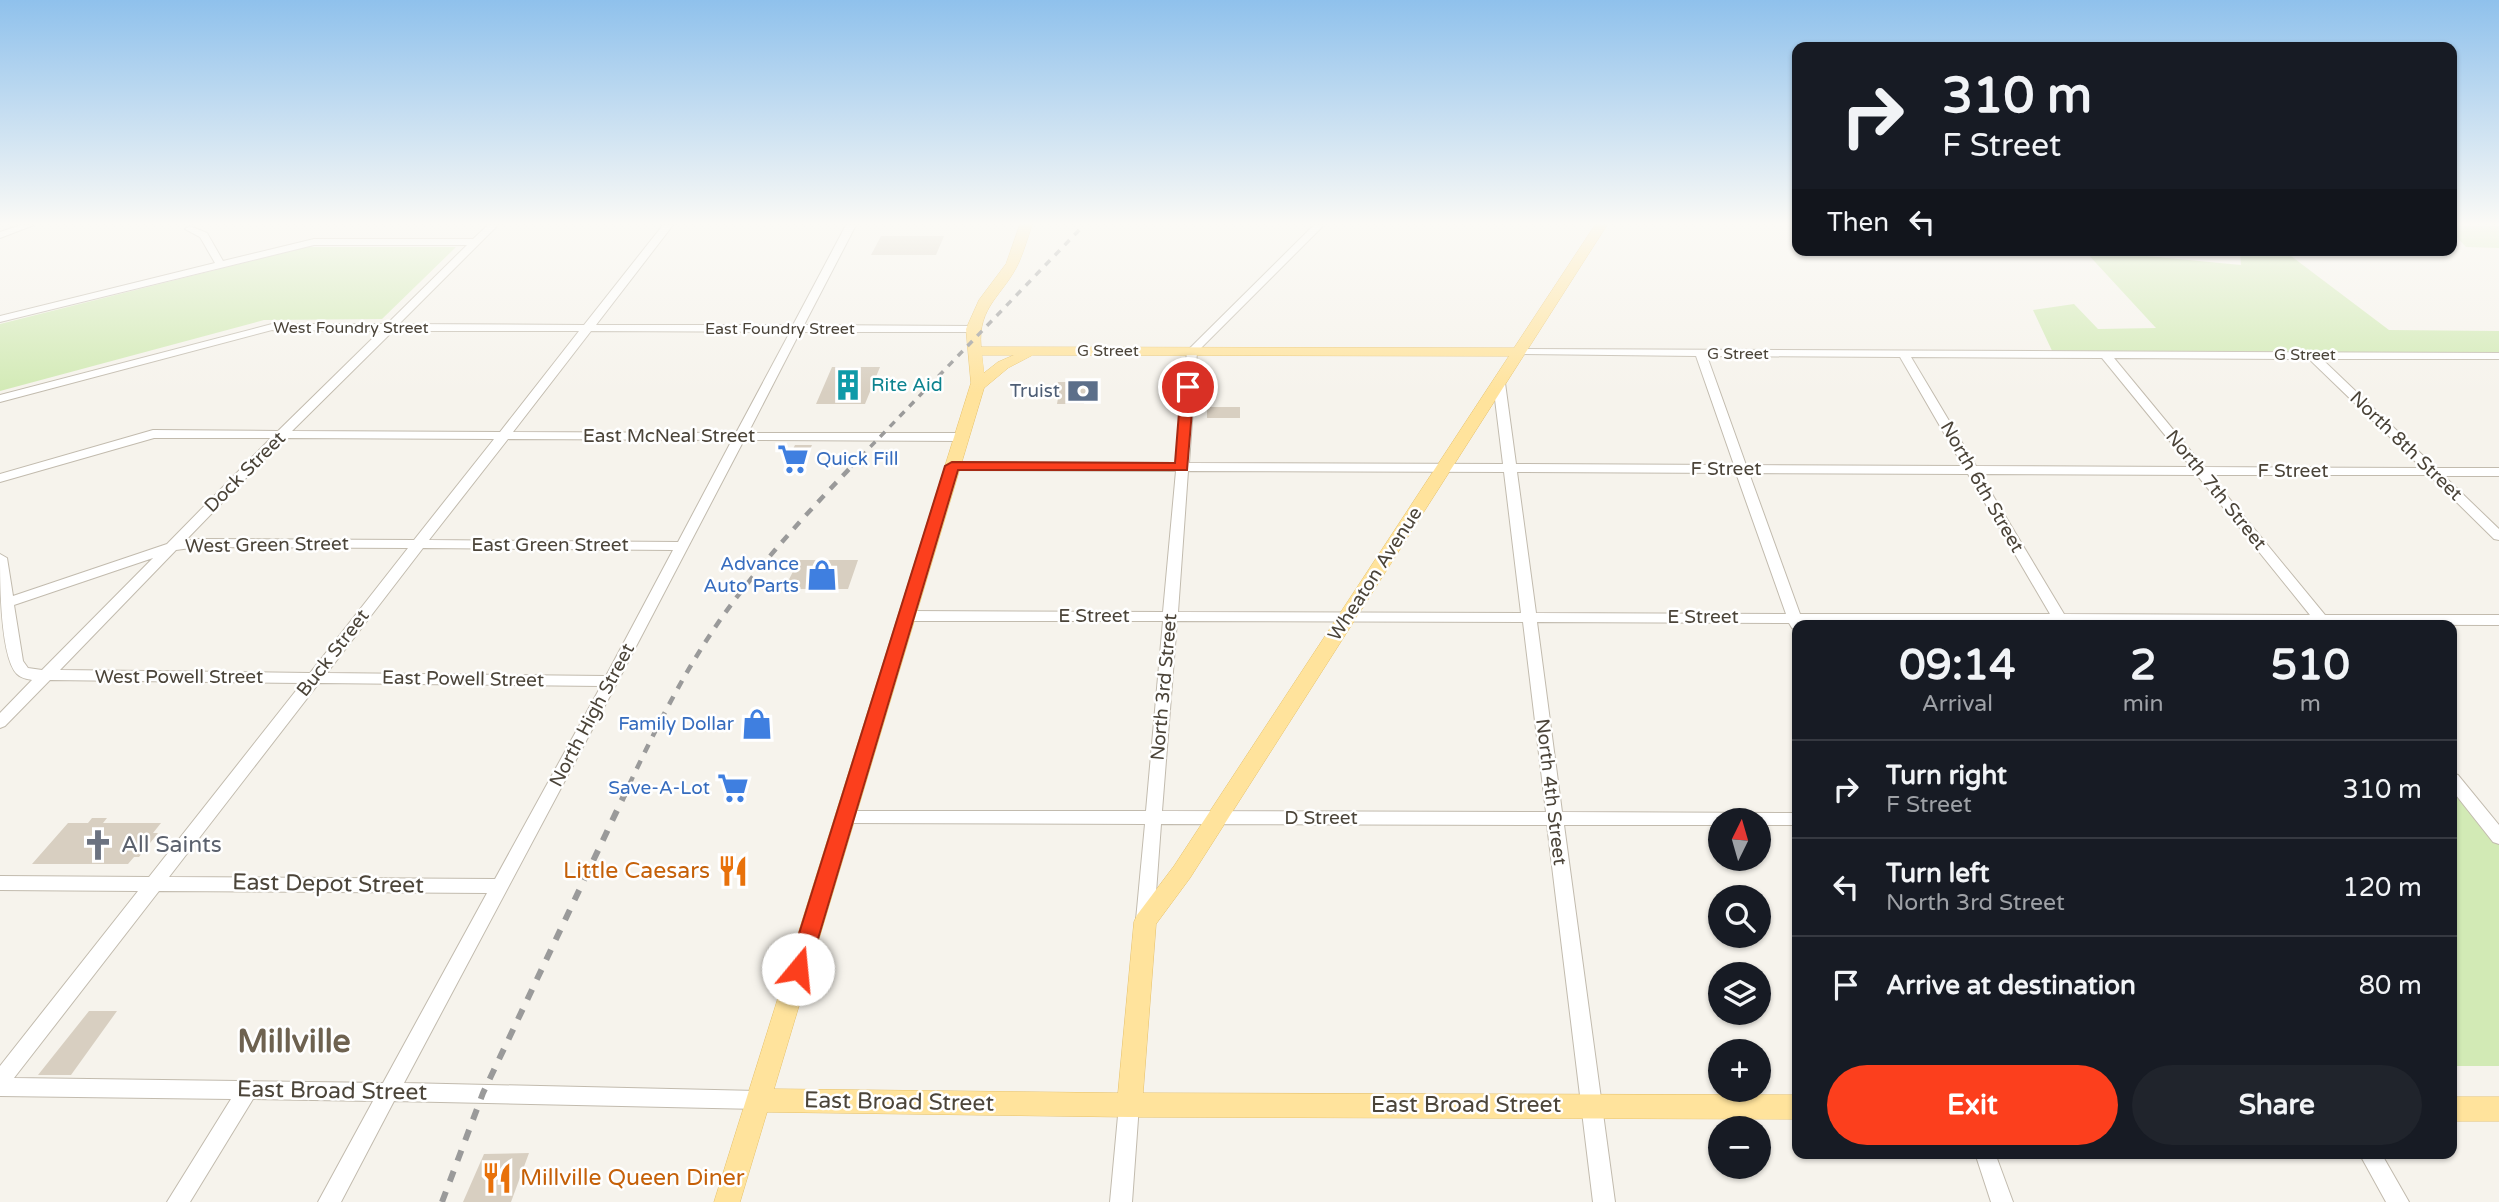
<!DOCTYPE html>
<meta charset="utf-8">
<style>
body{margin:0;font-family:"Varela Round",sans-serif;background:#20242c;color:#f1f3f6;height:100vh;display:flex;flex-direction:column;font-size:26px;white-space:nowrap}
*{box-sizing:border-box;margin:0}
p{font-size:23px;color:#9ea1a6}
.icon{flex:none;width:38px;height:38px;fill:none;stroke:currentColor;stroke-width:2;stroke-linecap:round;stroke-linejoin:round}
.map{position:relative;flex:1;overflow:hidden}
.side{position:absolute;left:1792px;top:620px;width:665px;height:539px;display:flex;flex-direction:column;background:#171b24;border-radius:14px;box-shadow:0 2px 5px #0004}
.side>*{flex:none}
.guide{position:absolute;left:1792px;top:42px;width:665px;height:214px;border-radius:14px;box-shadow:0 2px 5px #0004;background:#171b24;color:#f1f3f6;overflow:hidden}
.needle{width:46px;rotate:5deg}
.fabs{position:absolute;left:1708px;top:808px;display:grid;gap:14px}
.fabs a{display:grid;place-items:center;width:63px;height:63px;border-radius:50%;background:#171b24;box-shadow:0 2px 5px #0004;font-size:35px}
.pin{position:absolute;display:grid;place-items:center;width:60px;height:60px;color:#fff;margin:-30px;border:4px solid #fff;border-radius:50%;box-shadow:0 2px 7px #0007}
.me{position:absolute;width:77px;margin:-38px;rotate:17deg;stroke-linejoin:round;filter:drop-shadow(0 0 5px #0008)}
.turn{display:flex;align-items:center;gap:24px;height:147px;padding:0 35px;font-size:32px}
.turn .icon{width:91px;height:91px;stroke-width:2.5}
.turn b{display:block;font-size:49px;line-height:60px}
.then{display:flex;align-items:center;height:66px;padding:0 35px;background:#0003;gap:14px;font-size:26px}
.eta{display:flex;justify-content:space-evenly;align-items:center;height:119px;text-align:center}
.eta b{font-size:42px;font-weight:700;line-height:49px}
.button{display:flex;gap:14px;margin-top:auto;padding:14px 35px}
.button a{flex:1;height:80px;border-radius:42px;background:#fc3f1d;color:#fff;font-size:28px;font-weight:700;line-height:80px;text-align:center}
.button a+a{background:#20242c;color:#f1f3f6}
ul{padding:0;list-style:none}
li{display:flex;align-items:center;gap:21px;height:98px;padding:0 35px;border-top:2px solid #363941}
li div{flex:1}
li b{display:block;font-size:26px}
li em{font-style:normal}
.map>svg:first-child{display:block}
.green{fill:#d2eab5}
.building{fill:#d8cfc1}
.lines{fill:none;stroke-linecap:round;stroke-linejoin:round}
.minor-casing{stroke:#c2bbae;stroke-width:2}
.major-casing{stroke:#e6c16a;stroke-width:1}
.minor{fill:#fff;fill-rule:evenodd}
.major{fill:#ffe39c;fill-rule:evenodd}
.rail-far2{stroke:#9a9a9a;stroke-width:3.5;stroke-dasharray:7 7;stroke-linecap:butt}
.rail-far1{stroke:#9a9a9a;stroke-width:4.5;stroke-dasharray:9 9;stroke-linecap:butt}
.rail{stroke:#9a9a9a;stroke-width:6;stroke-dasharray:11 11;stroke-linecap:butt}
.route{fill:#fc3f1d;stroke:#a42913;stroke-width:2}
.labels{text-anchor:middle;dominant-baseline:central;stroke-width:5;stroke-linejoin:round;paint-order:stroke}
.far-street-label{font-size:16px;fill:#4b4439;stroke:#fff}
.culture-label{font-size:19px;fill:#0d838f;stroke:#fff;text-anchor:start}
.service-label{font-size:19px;fill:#4e5e75;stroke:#fff;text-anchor:end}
.street-label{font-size:19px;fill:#4b4439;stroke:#fff}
.shop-label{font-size:19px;fill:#366cbe;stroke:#fff;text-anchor:end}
.near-worship-label{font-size:23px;fill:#5b616d;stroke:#fff;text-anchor:start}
.near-food-label{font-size:23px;fill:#c56008;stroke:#fff;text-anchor:end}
.near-street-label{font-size:23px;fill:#4b4439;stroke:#fff}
.near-district-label{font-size:32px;font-weight:bold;fill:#6e6250;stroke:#fff}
</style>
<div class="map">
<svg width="2499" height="1202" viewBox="0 0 2499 1202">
<rect width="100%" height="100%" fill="#f6f3ec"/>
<path class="green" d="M2452 226H2499V248L2466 247 2452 232Z
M307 247H456L382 319 264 320 0 391V324Z
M2084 250 2241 265 2240 252 2283 250 2389 330 2499 331V356L2054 355 2033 310 2074 304 2098 329 2156 328Z
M2452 779 2499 837V1066H2452Z"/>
<path class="building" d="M881 236H944L936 255H871Z
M832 367H880L865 404H816Z
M1058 382H1088L1084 404H1057L1058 398H1054Z
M1207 407H1240V418H1207Z
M795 445H812L802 466 786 463Z
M799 560H858L848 589H784Z
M92 818H107L103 823H161L153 833H158L139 857H134L128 864H32L68 823H88Z
M89 1011H117L71 1075H38Z
M529 1153 511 1202H463L484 1154Z"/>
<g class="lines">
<defs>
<path id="minor" d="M21 225H34L0 238V232Z
M488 225H498L399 324 584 325 663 225H673L596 325H793L846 225H856L804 325 973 326 978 329 973 332H800L748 433H961L967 437 961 441 744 440 618 681 404 1083 758 1091 765 1093 768 1100 765 1107 758 1109 394 1101 341 1202H318L373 1101 253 1099 190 1202H167L231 1099 0 1096V1066L138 891 0 890V876L149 877 302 683 50 680 5 726 0 728V713L32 680C27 679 21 678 17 674 0 657 0 580 0 554L7 558 13 596 167 544 271 438H154L0 482V474L153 430 278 431 380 331 272 330 0 402V395L272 324H387L467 245H314L0 322V316L215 263 200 237 185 229 190 226 207 233 223 261 314 239H473ZM393 331H579L500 432 292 431ZM591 331 790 332 736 433 513 432ZM285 438 494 439 414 540 198 539 185 541ZM508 439 732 440 678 542 429 540ZM198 547 408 548 310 673 60 670 176 550ZM423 548 673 550 606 676 327 673ZM153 558 42 670 28 668 23 661 14 605ZM319 683 601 686 495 879 169 877ZM159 891 487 893 383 1083 14 1078Z
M1314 225H1324L1197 352 1189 463 1503 464 1493 383 1499 380 1505 383 1516 464 1734 465 1696 356 1514 354 1513 352 1518 349 2499 353V359H2322L2436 468H2499V476H2444L2499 529V540L2494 539 2429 475H2210L2325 615H2499V625L1803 623 1804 625H1797V630L1792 628 1789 623 1537 622 1562 812 1797 813V825H1759V821H1720V825H1564L1615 1202H1593L1547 825 1161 824 1154 920 1151 925 1145 927 1139 925 1136 920 1145 824 845 823 839 822 837 817 839 812 845 811H1146L1163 621H906L899 616 906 611 1163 612 1176 471 952 470 946 466 952 462 1177 463 1187 351ZM1707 356 1900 357 1963 466 1746 465ZM1911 357 2102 358 2191 467 1976 466ZM2114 358 2309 359 2422 468 2204 467ZM1188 471 1504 472 1521 613 1178 612ZM1517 472 1736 473 1786 614 1536 613ZM1749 473 1968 474 2050 614H1800ZM1980 474 2197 475 2310 615 2064 614ZM1177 621 1523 622 1546 812 1162 811Z
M2452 773 2458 775 2499 825V844L2493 842 2452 790Z
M1129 1096 1136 1098 1139 1105 1132 1202H1110L1119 1105 1122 1098Z
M1975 1153H1995L2013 1202H1991Z
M2359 1153H2381L2409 1202H2386Z"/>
<path id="major" d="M1020 225H1032C1028 237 1024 250 1019 262 1004 295 977 306 981 347L1514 348 1595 225H1607L1190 878 1156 924 1143 1093 1797 1095V1119L1129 1117 767 1112 740 1202H714L971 383 966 329 979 300 1006 264ZM982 355H1014L998 362 984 373ZM1033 355 1509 356 1174 866 1137 915 1134 922 1118 1093 774 1089 984 388 1008 368Z
M2452 1097H2499V1121H2452Z"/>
</defs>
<use href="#minor" class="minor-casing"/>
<use href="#major" class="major-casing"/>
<use href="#minor" class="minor"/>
<use href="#major" class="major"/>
<path class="rail-far2" d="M851 467 1084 225"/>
<path class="rail-far1" d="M629 785C656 728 684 672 720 620 759 565 806 514 853 465"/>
<path class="rail" d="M442 1202 483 1093 630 783"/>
</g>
<linearGradient id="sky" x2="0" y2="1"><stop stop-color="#8fc1ec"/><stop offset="0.57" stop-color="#fbfaf6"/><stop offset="1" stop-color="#fbfaf6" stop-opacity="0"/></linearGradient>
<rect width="2499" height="393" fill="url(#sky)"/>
<path class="route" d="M1188 383 1194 387 1187 470H958L809 969 806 975 798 978 791 975 788 969 945 466 952 462 1175 463 1181 387Z"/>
<defs>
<symbol id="building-bare" viewBox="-9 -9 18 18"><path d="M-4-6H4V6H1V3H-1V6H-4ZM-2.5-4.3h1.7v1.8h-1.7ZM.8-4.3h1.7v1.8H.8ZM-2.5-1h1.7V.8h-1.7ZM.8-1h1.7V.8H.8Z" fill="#0f9aa8" stroke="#fff" stroke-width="2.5" paint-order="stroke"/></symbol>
<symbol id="bank-bare" viewBox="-9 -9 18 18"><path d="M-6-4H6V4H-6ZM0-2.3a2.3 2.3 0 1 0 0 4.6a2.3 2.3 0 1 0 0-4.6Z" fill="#5c6f8a" stroke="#fff" stroke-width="2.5" paint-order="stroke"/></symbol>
<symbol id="supermarket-bare" viewBox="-9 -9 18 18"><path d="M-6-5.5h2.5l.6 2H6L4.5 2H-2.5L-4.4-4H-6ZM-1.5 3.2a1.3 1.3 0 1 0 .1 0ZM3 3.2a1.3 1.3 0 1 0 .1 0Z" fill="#3f7fe0" stroke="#fff" stroke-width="2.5" paint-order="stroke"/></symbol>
<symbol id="shop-bare" viewBox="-9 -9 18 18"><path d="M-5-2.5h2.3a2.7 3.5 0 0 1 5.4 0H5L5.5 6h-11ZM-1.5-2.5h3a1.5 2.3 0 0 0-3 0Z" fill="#3f7fe0" stroke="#fff" stroke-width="2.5" paint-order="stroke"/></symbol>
<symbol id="church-bare" viewBox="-9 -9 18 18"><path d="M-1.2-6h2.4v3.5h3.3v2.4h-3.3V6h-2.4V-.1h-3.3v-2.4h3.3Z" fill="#6b7280" stroke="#fff" stroke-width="2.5" paint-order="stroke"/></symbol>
<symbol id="restaurant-bare" viewBox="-9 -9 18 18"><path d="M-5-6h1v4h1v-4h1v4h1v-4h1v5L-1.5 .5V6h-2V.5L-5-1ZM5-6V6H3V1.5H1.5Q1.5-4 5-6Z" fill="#e8710a" stroke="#fff" stroke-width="2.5" paint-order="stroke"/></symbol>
</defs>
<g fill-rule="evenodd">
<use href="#building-bare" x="826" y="363" width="44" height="44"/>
<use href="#bank-bare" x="1061" y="369" width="44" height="44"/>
<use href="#supermarket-bare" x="771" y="437" width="44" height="44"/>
<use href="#shop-bare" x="800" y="553" width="44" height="44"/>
<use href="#shop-bare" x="735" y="702" width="44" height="44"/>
<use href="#supermarket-bare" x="711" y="766" width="44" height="44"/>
<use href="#church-bare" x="76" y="823" width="44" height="44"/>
<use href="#restaurant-bare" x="711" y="849" width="44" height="44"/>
<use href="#restaurant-bare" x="475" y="1156" width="44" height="44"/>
</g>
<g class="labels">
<g class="far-street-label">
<text x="351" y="328">West Foundry Street</text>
<text x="780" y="329">East Foundry Street</text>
<text x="1108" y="351">G Street</text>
<text x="1738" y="354">G Street</text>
<text x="2305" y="355">G Street</text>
</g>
<g class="culture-label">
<text x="871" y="385">Rite Aid</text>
</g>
<g class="service-label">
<text x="1060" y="391">Truist</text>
</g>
<g class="street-label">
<text x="669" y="436">East McNeal Street</text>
<text transform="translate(2406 446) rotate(44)">North 8th Street</text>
<text x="1726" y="469">F Street</text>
<text x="2293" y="471">F Street</text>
<text transform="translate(245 472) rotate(-45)">Dock Street</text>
<text transform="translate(1982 487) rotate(60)">North 6th Street</text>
<text transform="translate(2216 490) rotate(51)">North 7th Street</text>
<text transform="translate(267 545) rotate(-1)">West Green Street</text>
<text x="550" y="545">East Green Street</text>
<text transform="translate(1375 574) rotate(-57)">Wheaton Avenue</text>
<text x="1094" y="616">E Street</text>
<text x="1703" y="617">E Street</text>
<text transform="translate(333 653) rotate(-52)">Buck Street</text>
<text x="179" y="677">West Powell Street</text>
<text transform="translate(463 679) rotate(1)">East Powell Street</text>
<text transform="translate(1164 687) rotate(-85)">North 3rd Street</text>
<text transform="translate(592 715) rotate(-62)">North High Street</text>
<text transform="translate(1551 792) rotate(83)">North 4th Street</text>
<text x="1321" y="818">D Street</text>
</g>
<g class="shop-label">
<text x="816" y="459" text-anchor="start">Quick Fill</text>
<text x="799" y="564">Advance<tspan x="799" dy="22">Auto Parts</tspan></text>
<text x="734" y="724">Family Dollar</text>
<text x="710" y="788">Save-A-Lot</text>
</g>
<g class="near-worship-label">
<text x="121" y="845">All Saints</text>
</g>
<g class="near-food-label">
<text x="710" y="871">Little Caesars</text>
<text x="520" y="1178" text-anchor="start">Millville Queen Diner</text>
</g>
<g class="near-street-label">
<text transform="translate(328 884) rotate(1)">East Depot Street</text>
<text transform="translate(332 1091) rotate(1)">East Broad Street</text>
<text transform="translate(899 1102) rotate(1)">East Broad Street</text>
<text x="1466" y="1105">East Broad Street</text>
</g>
<g class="near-district-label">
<text x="294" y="1042">Millville</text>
</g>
</g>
</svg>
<div class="fabs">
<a><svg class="needle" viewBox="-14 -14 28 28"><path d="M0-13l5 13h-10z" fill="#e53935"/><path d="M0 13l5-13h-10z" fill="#9ea1a6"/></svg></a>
<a><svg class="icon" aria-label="search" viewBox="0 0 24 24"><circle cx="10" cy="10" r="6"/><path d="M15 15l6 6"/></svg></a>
<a><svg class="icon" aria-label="layers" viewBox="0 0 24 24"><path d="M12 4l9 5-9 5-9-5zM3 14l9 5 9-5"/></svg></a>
<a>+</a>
<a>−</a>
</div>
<div class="pin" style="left:1188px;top:387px;background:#d93025"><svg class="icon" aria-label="arrive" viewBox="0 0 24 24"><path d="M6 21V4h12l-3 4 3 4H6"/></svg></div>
<svg class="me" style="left:798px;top:969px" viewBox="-20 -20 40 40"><circle r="19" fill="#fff"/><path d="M0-13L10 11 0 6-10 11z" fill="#fc3f1d"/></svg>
<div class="guide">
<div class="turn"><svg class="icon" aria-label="right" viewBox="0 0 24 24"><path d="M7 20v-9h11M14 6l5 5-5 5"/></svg><div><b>310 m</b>F Street</div></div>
<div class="then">Then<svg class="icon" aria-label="left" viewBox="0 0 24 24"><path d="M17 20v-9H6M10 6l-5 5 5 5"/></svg></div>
</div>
<section class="side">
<div class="eta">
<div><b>09:14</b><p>Arrival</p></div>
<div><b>2</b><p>min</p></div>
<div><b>510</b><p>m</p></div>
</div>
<ul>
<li><svg class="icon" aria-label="right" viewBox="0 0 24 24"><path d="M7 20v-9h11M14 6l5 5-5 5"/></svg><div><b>Turn right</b><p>F Street</p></div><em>310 m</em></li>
<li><svg class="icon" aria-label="left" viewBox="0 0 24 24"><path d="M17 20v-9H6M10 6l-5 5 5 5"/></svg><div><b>Turn left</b><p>North 3rd Street</p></div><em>120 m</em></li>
<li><svg class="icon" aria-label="arrive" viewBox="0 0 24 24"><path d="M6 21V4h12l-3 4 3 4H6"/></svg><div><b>Arrive at destination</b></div><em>80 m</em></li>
</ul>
<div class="button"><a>Exit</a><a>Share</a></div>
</section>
</div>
